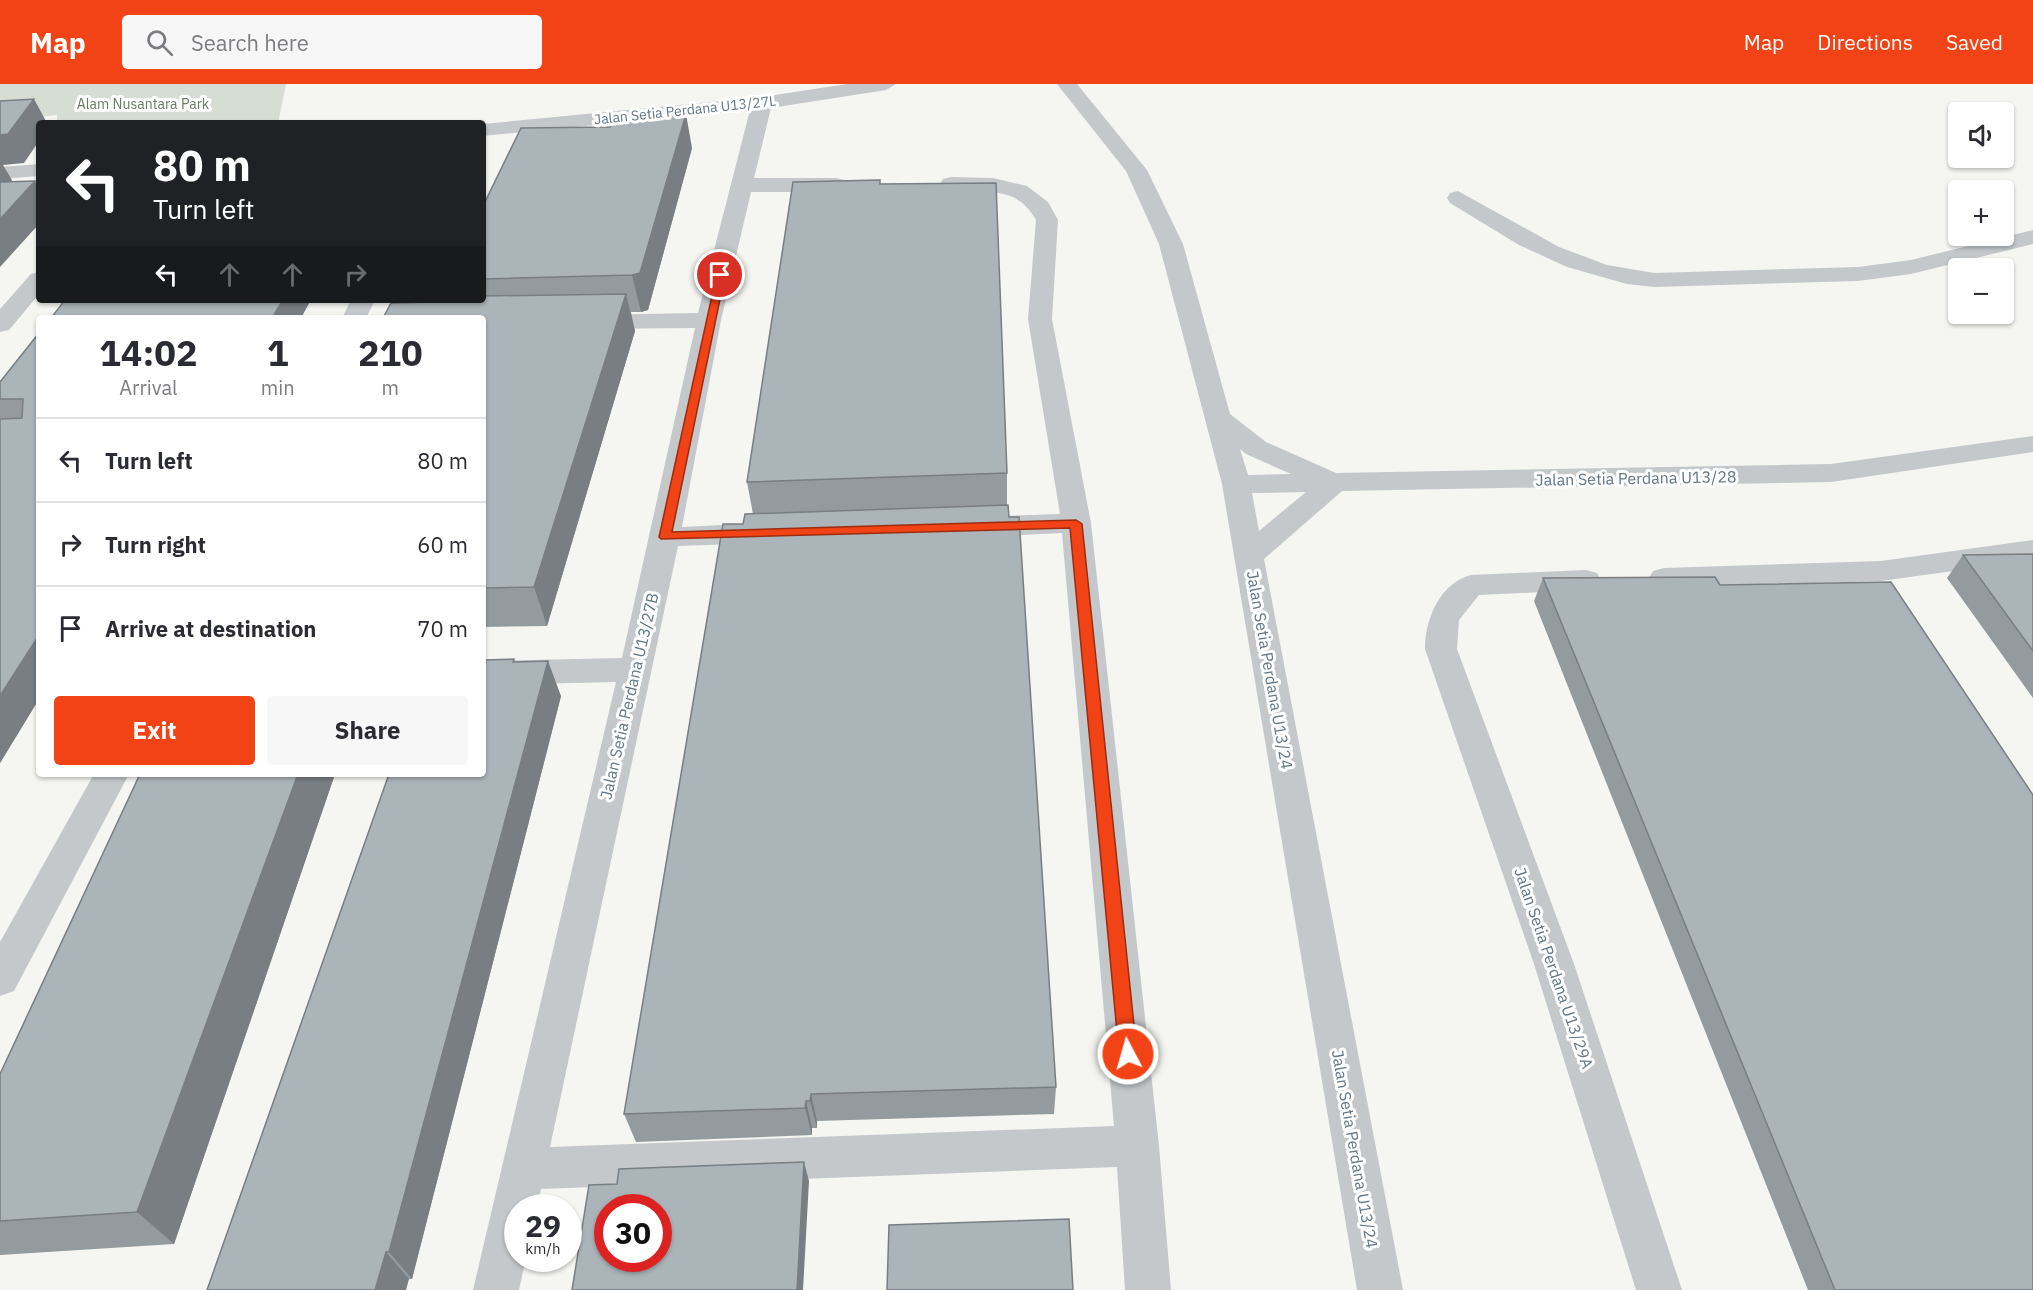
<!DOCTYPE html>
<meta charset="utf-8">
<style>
body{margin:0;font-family:"IBM Plex Sans",sans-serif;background:#f7f7f7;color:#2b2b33;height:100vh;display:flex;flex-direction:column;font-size:22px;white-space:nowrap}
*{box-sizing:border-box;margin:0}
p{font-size:20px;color:#7c7c81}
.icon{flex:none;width:33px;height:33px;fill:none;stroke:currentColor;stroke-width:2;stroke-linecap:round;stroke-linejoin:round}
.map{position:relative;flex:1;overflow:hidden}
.panel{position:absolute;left:36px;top:231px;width:450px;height:462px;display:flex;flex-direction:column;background:#fff;border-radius:6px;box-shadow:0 2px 4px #0004}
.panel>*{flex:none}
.banner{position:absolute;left:36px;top:36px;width:450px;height:183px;border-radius:6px;box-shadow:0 2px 4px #0004;background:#202124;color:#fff;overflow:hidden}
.controls{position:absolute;left:1948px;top:18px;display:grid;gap:12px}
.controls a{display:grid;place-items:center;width:66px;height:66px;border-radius:6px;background:#fff;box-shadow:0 2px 4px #0004;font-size:30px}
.speed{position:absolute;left:504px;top:1110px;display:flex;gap:12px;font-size:30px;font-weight:700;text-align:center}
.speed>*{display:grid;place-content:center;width:78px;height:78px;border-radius:50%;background:#fff;box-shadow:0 2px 4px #0004;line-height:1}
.speed small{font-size:15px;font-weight:400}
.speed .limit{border:9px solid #d22;background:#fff;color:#111}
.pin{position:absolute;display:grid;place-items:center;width:51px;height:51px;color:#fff;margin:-26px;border:3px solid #fff;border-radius:50%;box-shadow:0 2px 6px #0007}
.me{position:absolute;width:66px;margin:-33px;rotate:354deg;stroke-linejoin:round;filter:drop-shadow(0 0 4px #0008)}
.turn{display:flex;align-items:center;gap:21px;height:126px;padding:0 18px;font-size:27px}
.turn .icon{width:78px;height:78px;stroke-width:2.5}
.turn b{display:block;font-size:42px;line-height:51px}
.lanes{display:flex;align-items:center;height:57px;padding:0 18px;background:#0003;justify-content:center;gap:30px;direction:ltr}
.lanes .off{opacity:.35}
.eta{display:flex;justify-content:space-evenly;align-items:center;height:102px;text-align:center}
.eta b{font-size:36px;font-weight:700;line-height:42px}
.button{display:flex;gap:12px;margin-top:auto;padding:12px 18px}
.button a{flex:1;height:69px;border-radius:6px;background:#f14315;color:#fff;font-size:24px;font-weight:700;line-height:69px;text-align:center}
.button a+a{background:#f7f7f7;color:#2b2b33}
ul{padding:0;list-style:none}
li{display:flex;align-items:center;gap:18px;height:84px;padding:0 18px;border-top:2px solid #e1e1e2}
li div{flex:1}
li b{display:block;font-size:22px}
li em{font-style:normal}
header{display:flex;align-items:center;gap:36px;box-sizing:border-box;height:84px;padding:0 30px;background:#f14315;color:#fff}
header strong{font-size:28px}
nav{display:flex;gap:33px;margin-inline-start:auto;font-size:21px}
.search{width:420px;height:54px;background:#f7f7f7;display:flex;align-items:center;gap:15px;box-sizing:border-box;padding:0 21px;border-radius:6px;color:#7c7c81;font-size:22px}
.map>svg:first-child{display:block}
.green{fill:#d6ddd2}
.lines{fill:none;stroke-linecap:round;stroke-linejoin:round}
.minor{fill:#c4c8cb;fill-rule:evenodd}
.wall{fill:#939b9f}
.shaded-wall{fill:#787e82}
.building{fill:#abb4b9;stroke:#787e82;stroke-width:1.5;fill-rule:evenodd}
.route{fill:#f14315;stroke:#9d2c0e;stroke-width:1.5}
.labels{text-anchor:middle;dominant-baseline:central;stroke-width:6;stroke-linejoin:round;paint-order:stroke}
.far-park-label{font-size:14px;fill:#677b61;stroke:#fff}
.far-street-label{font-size:14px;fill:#627685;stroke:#fff}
.street-label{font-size:16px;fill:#627685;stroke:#fff}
</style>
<header>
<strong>Map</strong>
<div class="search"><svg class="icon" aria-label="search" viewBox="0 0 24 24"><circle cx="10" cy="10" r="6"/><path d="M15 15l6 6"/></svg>Search here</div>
<nav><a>Map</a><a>Directions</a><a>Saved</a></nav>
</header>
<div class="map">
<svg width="2033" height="1206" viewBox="0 0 2033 1206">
<rect width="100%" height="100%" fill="#f5f5f1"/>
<path class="green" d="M0 0H286L278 39H57V31L0 37Z"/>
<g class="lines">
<path class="minor" d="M847 0H896L886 6 771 24 754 94H836L844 96 847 101 844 106 836 108H751L721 236 682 443 765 439 775 442 780 449 775 456 765 459 678 462 550 1063 1114 1042 1062 449 976 453 966 450 961 443 966 436 976 433 1060 430 1028 235 1036 136C1013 95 979 114 943 105L940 100 943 95 951 93 993 94 1027 102 1048 118 1058 136 1052 235 1091 439 1159 1062 1171 1206H1125L1117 1083 541 1105 537 1124H518V1174H526L519 1206H473L616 598 483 601V577L622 574 695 244 588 245 579 243 576 238 579 233 588 231 698 229 750 26 483 52V40L762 13Z
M1057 0H1077L1147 86 1183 160 1230 330 1266 358 1336 389 1831 380 2033 352V368L1831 398 1342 407 1264 475 1403 1206H1357L1222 400 1159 160 1126 87ZM1240 365 1246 370 1291 390 1248 391ZM1306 408 1259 447 1252 409Z
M39 80V92L0 95V83Z
M1458 107 1559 163 1607 181 1654 189 1858 183 1911 176 2033 146V160L1911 190 1858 197 1654 203 1627 200 1567 183 1519 161 1450 119 1447 114 1450 109Z
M39 188V210L9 246 0 248V225L31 190Z
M351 216H375L366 234H342Z
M2033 456V476L1881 497 1664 504 1653 501 1649 494 1653 487 1664 484 1881 477Z
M1586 486 1597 489 1601 496 1597 503 1586 506 1479 511 1459 536 1457 565 1574 880 1682 1206H1636L1534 880 1425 565C1425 535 1440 499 1471 491Z
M94 690H129L14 907 0 912V858Z"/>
</g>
<path class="wall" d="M692 64 648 226 641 228H631L635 247 547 542 483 543V234L436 218 483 216V122Z
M880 100 1007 389V421L1056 1003 1054 1030 817 1037V1044H812V1051L636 1058 624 1030 753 430 747 398Z
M39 249V615L0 679V298Z
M2033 470V614L1947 494 1963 471Z
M1543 494 2033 1206H1808L1534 517Z
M514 575 515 578 561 612 412 1195 207 1206Z
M140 690H335L174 1160 0 1171V990Z"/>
<path class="shaded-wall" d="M34 15 47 39H39V57L24 79 3 81 12 96 0 114V51Z
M686 30 692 64 648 226 641 228 632 191Z
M35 97 39 105V140L0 183V135Z
M626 210 635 247 547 542 534 503Z
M283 216H311L301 234H272Z
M39 551V615L0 679V612Z
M548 577 561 612 412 1195 389 1168Z
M298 690H335L174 1160 137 1128Z
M811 1010 817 1037V1044L810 1017Z
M806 1017 812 1044V1051L805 1024Z
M804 1078 809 1097 803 1206H797Z
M386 1168 409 1195 406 1206H375Z"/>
<path class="building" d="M34 15 8 50 0 51V17Z
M686 30 640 189 632 191 483 195V122L521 44 610 43 614 31Z
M880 96V100L996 99 1007 389 747 398 793 98Z
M35 97 0 135V98Z
M626 210 534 503 483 504V234H383L391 219 436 218 438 216H483V212Z
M65 216H283L272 234H51Z
M39 249V551L0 612V335L22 334 23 315H0V298Z
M1008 421 1009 433H1019L1056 1003 811 1010 810 1017H806L805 1024 624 1030 723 440H743L745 430Z
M2033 470V567L1963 471Z
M1715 493 1720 501 1891 498 2033 711V1206H1835L1543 494Z
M514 575 513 578 548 577 389 1168H386L375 1206H207L389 690H483V576Z
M140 690H298L137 1128 0 1137V990Z
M804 1078 797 1206H572L589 1101 617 1100 619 1085ZM608 1124H658V1174H608Z
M1069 1135 1073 1206H887L889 1141Z"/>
<path class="route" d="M717 189 725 191 672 448 1076 436 1082 440 1137 970 1134 975 1128 978 1122 975 1119 970 1070 444 661 455 659 453Z"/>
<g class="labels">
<g class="far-park-label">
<text x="143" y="20">Alam Nusantara Park</text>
</g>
<g class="far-street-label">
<text transform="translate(685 26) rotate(-6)">Jalan Setia Perdana U13/27L</text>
</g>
<g class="street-label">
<text transform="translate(1636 394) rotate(-1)">Jalan Setia Perdana U13/28</text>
<text transform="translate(1270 586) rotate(80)">Jalan Setia Perdana U13/24</text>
<text transform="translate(629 612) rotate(-77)">Jalan Setia Perdana U13/27B</text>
<text transform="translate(1554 884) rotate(71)">Jalan Setia Perdana U13/29A</text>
<text transform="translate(1355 1065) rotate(80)">Jalan Setia Perdana U13/24</text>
</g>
</g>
</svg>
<div class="controls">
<a><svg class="icon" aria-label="sound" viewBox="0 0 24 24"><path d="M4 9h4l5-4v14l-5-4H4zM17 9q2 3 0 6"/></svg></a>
<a>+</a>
<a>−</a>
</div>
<div class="speed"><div>29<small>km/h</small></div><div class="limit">30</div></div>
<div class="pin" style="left:720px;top:191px;background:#d93025"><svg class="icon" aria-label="arrive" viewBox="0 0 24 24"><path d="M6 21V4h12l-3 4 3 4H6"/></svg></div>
<svg class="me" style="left:1128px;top:970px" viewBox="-20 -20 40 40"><circle r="17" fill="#f14315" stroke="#fff" stroke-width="3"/><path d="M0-11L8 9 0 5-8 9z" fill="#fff"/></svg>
<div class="banner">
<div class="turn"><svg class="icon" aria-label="left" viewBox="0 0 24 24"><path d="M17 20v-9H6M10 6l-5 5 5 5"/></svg><div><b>80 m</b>Turn left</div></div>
<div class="lanes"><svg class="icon" aria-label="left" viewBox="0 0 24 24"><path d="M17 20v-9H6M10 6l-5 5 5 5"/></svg><svg class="icon off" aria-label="ahead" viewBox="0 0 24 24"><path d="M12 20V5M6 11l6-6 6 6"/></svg><svg class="icon off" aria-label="ahead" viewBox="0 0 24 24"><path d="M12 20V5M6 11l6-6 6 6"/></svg><svg class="icon off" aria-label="right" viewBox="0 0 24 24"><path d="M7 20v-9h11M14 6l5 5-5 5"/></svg></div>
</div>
<section class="panel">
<div class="eta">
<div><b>14:02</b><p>Arrival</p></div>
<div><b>1</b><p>min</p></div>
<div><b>210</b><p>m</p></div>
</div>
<ul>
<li><svg class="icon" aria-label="left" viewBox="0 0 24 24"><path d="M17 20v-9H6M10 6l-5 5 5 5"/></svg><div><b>Turn left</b></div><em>80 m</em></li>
<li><svg class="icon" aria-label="right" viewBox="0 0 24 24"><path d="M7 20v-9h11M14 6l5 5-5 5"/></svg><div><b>Turn right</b></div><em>60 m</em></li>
<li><svg class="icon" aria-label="arrive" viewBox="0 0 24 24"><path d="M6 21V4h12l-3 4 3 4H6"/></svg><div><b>Arrive at destination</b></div><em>70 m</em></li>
</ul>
<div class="button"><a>Exit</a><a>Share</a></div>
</section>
</div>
